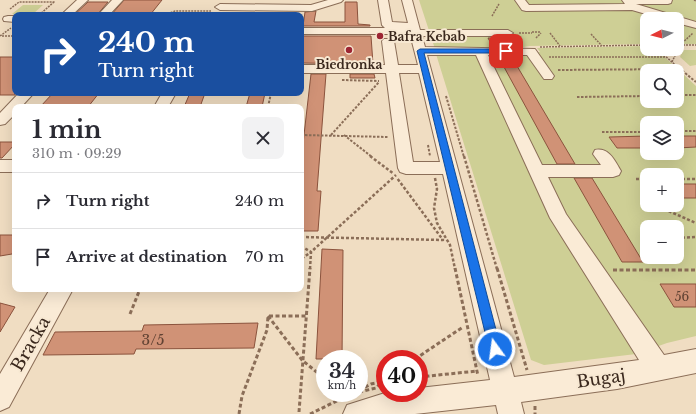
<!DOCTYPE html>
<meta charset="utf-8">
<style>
body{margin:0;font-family:"Libre Baskerville",serif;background:#f2f2f3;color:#2b2b33;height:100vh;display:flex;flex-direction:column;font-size:15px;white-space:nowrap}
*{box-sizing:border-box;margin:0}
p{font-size:13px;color:#7c7c81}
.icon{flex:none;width:22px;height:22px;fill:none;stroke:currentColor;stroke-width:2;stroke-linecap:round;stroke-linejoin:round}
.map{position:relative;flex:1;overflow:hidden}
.details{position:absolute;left:12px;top:104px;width:292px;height:188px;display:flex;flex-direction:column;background:#fff;border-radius:8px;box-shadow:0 4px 16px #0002}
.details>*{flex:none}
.guide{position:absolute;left:12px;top:12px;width:292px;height:84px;border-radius:8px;box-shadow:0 4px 16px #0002;background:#1a4fa0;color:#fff;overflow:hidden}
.needle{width:26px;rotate:264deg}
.tools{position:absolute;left:640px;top:12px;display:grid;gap:8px}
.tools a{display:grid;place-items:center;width:44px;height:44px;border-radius:8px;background:#fff;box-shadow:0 4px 16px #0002;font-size:20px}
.speed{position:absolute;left:316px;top:350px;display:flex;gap:8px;font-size:20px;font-weight:700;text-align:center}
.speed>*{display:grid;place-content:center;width:52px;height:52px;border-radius:50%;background:#fff;box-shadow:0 4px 16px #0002;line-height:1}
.speed small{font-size:10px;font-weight:400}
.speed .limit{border:6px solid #d22;background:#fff;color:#111}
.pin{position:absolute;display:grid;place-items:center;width:34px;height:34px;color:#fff;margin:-17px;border-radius:8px;box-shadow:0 2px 6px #0006}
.me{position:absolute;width:44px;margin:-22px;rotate:346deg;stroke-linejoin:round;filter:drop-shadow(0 0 3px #0008)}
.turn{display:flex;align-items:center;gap:14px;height:84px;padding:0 20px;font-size:18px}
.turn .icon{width:52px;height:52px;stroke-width:2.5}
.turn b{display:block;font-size:28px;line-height:34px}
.round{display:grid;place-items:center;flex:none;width:42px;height:42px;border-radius:8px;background:#f2f2f3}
.summary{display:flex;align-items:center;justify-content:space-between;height:68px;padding:0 20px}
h1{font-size:24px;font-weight:800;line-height:30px}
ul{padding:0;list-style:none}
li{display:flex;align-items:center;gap:12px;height:56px;padding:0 20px;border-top:1px solid #e1e1e2}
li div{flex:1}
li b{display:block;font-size:15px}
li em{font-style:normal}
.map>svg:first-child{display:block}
.green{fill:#cecf95;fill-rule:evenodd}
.building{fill:#d09276;stroke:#8b533d}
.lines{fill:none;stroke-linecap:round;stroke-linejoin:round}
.minor-casing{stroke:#8b6e58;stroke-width:2}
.path-far3{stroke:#8b6e58;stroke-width:1.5;stroke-dasharray:2 1;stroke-linecap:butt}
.path-far2{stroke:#8b6e58;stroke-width:2;stroke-dasharray:2.5 1.5;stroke-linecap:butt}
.path-far1{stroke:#8b6e58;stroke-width:2.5;stroke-dasharray:3 2;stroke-linecap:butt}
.path{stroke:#8b6e58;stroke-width:3;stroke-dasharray:4 2.5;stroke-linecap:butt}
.minor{fill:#faebd6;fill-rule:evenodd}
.route{fill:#1a73e8;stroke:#114b97}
.poi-dot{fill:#9d2533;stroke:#f7e8d2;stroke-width:1.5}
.labels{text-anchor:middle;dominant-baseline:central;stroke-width:4;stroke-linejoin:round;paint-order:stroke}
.far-poi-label{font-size:12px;font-weight:bold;fill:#3a281d;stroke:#f7e8d2;text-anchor:start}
.number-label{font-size:12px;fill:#604233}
.near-number-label{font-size:14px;fill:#604233}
.near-street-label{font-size:17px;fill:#3a281d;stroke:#f7e8d2}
</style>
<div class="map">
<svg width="696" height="414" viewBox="0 0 696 414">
<rect width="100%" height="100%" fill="#f0ddc2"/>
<path class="green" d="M419 0H696V44H677V19H647V44L530 46 516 48 435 49Z
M23 5H43L33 14H12Z
M647 46V49H656L696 86V336L667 343 636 354 544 365 531 360 436 54 540 52 537 48ZM647 71H677V101H647ZM647 123H677V153H647ZM647 175H677V205H647ZM647 227H677V257H647Z
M683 50H696V65L690 66 680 57Z"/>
<path class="building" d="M124 0H162L150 15H111Z
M88 2H108L97 15H74Z
M345 2H357L358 24 370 25V26H303L305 12 316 11 314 22H345Z
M302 36H371L373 64 301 63Z
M488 38H503L508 47H493Z
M498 56H514L520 66H517L575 164H557Z
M0 57H15V95H0Z
M311 74H326L317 191H321L318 231H301V161Z
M350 74H374L375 78H350Z
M53 93H99L88 107H40Z
M190 93H205L200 107H184Z
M250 93H265L262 107H246Z
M647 136V148H617L609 137Z
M677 136H696V147L677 148Z
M0 142H15V144L2 158H0Z
M574 178H592L643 262H622Z
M677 184H696V198H677Z
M0 235H15V250L12 254 0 256Z
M322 249 343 250 342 359H316Z
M660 284H696V307H674Z
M0 303 15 307 0 332Z
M258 323 254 348 136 349 134 354 43 355 55 332 142 331 144 325Z"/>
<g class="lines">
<defs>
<path id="minor" d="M77 0H88L72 15H61Z
M112 0H123L109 15H98Z
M328 0H343L341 2 312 11 220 10 215 7 220 4 311 5Z
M378 0H388L392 22 408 23 402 0H412L420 30H508L513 33 508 36H422L425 47 535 49 554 76 552 79H544L527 55H488L542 165H601L593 154 595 150C609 147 615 161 621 171L619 175 613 177H548L566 214 664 355 696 349V373L617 389 521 402 524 414H498L496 405 415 414H343L347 405 385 393H419V388L490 380 443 174H406L400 172 398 168 386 73H301V65H385L382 41 384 39H392L394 41 398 65H418L410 34H301V28H385L382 25ZM427 55H476L550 218 639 360 514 377ZM399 73H419L440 162H413Z
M515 0H525L529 5 625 4 622 0H672L671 3 668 4H636L696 22V28L677 23V19H663L632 10 526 11 522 10Z
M8 16H15V22L4 21 3 19 4 17Z
M19 93H34L21 107H15V114L5 124 0 125V113Z
M162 93H176L168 107H154Z
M0 160H15V172H0Z
M50 289H73L9 407 0 411V374Z"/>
</defs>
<use href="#minor" class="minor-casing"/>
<path class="path-far3" d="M694 0 696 1
M10 9 19 2H55
M34 13H41
M39 15 54 2
M165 15 175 11H211
M492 16 499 4
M532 32H541
M519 33H532
M550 33 560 46
M591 34 602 46
M0 36 11 28
M2 36H15
M536 38 541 33
M677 45H696
M680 45 693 33
M540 47 647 45
M657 49 680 69
M549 57H666
M672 62 680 45 677 43"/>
<path class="path-far2" d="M679 68 696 82
M558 70 681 69
M342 80 379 81
M677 95H696
M446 96 464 157
M577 97 647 96
M268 107 271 93
M677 131H696
M602 132H647
M301 135 388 137
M331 135 379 82
M344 135 372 157
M428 145 430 156"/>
<path class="path-far1" d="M370 156 394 174
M464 156 497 269
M435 178 437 189 434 208 437 223 450 245 455 269
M636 179H647
M677 179H696
M655 205 696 223
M301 237 443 240 397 178
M677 238 696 237
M301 246 311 252 301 259
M310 269 311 252 396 175"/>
<path class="path" d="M455 268 478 376
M497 268 527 370
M613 270H696
M130 314 140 289
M268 316 302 360 325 379
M269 316H306
M415 359 463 327
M419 377 477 371
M359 390 371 384 381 382
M359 392 376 388 385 379
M344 393 349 395 357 393
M535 406V414
M299 412 310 268
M239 414 242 396 267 330 268 316
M310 414 353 393"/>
<use href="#minor" class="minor"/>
</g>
<path class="route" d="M420 49H506L509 51 506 53H424L501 349 499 354 495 355 491 354 489 349 417 51Z"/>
<g class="poi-dot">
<circle cx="380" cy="36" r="4"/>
<circle cx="349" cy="50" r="4"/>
</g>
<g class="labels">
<g class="far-poi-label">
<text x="388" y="36">Bafra Kebab</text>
<text x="349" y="64" text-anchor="middle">Biedronka</text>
</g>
<g class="number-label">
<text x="682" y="296">56</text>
</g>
<g class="near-number-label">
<text x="153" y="340">3/5</text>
</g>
<g class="near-street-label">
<text transform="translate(31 344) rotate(-60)">Bracka</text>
<text transform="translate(601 379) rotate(-8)">Bugaj</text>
</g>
</g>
</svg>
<div class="tools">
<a><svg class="needle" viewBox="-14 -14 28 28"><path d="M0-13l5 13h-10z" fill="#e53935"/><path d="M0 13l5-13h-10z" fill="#7c7c81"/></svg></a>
<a><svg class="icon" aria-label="search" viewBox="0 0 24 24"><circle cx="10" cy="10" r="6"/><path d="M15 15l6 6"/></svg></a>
<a><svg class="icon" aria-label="layers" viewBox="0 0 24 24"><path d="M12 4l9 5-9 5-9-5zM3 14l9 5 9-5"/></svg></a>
<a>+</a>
<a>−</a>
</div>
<div class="speed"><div>34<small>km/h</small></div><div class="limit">40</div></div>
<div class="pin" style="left:506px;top:51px;background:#d93025"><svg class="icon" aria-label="arrive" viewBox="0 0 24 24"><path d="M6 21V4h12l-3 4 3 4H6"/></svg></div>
<svg class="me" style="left:495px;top:349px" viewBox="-20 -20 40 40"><circle r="17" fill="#1a73e8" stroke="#fff" stroke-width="3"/><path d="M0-11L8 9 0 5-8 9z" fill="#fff"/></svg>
<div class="guide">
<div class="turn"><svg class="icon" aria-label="right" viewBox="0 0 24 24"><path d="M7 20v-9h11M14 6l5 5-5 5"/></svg><div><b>240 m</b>Turn right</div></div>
</div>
<section class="details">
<div class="summary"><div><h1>1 min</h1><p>310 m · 09:29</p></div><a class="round"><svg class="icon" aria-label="close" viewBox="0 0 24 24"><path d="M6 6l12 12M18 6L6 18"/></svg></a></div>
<ul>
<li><svg class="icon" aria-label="right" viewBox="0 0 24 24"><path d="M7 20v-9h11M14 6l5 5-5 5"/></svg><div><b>Turn right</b></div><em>240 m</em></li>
<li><svg class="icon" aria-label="arrive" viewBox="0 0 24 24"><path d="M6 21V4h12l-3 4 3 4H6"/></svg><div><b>Arrive at destination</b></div><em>70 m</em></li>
</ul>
</section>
</div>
